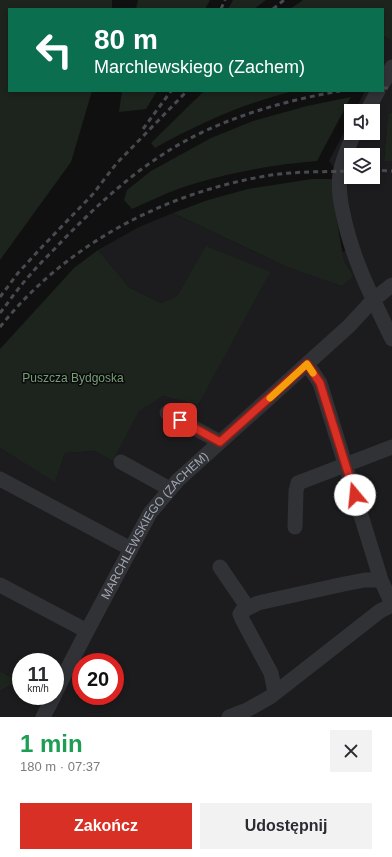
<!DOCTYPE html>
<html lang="pl">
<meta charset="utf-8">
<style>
body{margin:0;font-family:Helvetica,sans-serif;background:#f2f2f3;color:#2b2b33;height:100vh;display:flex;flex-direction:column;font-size:15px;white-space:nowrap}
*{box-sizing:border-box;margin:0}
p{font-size:13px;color:#7c7c81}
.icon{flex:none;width:22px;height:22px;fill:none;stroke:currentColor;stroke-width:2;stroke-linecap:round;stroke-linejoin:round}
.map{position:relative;height:717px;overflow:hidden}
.sheet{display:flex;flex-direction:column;background:#fff;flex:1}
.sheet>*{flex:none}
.hud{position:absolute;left:8px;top:8px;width:376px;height:84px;border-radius:0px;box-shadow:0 2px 6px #0003;background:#0b6e4f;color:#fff;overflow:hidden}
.tools{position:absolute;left:344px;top:104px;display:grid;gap:8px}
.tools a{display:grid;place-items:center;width:36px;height:36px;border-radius:0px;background:#fff;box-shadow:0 2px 6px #0003;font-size:20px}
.speed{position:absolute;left:12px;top:653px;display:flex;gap:8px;font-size:20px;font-weight:700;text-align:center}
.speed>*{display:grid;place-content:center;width:52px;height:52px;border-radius:50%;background:#fff;box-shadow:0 2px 6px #0003;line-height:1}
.speed small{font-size:10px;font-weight:400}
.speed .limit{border:6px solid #d22;background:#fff;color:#111}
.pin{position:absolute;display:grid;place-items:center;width:34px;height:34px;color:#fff;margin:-17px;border-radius:8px;box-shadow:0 2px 6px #0006}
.me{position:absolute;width:44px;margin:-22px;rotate:343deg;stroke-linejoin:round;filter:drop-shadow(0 0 3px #0008)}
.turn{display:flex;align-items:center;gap:14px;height:84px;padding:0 20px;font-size:18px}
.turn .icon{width:52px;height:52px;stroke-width:2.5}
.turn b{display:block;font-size:28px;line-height:34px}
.round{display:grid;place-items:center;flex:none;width:42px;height:42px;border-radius:0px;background:#f2f2f3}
.head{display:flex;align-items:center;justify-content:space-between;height:68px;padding:0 20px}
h1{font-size:24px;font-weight:700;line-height:30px;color:#1e9e55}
.button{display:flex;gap:8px;margin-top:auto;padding:8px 20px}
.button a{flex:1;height:46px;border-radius:0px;background:#d93025;color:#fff;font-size:16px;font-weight:700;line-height:46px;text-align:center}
.button a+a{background:#f2f2f3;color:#2b2b33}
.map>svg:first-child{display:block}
.built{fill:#1c1c1e;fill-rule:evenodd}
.green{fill:#1c241d}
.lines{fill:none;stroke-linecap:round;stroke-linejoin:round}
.minor{stroke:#313236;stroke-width:15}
.rail{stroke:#484a4f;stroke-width:3;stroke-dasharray:5 4;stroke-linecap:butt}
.route-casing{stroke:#8d1f18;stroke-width:10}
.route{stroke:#d93025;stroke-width:7}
.slow{stroke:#f59e0b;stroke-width:7}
.labels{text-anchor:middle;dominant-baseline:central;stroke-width:3;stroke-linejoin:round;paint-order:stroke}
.park-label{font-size:12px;fill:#779e77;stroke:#0b0b0c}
.street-label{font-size:12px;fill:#a1a7b3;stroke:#0b0b0c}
</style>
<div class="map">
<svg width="392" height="717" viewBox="0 0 392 717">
<rect width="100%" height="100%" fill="#101011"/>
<path class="built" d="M383 36 392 41V112L388 114 384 161H392V717H0V691L18 681 0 671V448L55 481 65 453 94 451 113 461 139 410 163 396 199 405 207 246 177 296 161 303 130 288 98 250 139 227 173 213 285 266 352 276 344 261 342 252 358 247 344 181 329 161 351 119V133H373V111H355L365 91H383ZM351 155H373V177H351ZM21 662H55V696H21ZM81 662H115V696H81Z"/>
<path class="green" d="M0 0H112V9H9V91H92L71 162 0 260Z
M138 0H210L205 9H136Z
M233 0H266L254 9H228Z
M303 0H392V41L383 36V9H290Z
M122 91H157L146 109 119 112Z
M204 91H294C245 103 200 123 155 148L151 143Z
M351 97 317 161C278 164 238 171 200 182 177 188 154 199 132 209L124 200 127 190 151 171 211 138 253 121 307 106Z
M392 112V161H384L388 114Z
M312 179H332L337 222 344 261 353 276 342 286 285 266 173 213 208 200 248 189Z
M206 246 270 272 198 405 163 396 139 411 113 461 94 451 65 453 55 482 0 448V349L74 268 98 250 130 288 161 303 177 296Z
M0 671 18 681 0 691Z"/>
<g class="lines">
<g class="minor">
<path d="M383 83 392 67"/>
<path d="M367 111 378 91"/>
<path d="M354 133C349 146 342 160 340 174 338 187 340 200 343 213 352 259 372 297 392 339"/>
<path d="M307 364 320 383 381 580 392 604"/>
<path d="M167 413 220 442"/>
<path d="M121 462 170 489"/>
<path d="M0 479 131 549"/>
<path d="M295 527 296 491 298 483 392 447"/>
<path d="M220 567 248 608"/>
<path d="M0 585 87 631"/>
<path d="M275 692 271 673 243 621 240 614 242 611 258 603 344 584 365 580H381"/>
<path id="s1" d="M55 693 87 631 150 513 178 480 349 326 373 300 392 285"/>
<path d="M43 717 54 696"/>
<path d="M229 717 247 710 270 697 380 611 392 605"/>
</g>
<path class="rail" d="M221 9 225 0
M273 9 284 0
M383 88H392
M143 129 171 91
M373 170 392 171
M0 297 18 273 40 249 93 194 116 164 187 91
M0 313C10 300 19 287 30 275 40 263 52 252 63 240 106 196 150 156 207 130 249 111 294 99 340 91
M0 327C65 245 164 193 266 176 294 171 323 172 351 171"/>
</g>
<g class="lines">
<defs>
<path id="route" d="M180 420 220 442 307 364 320 383 355 495"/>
</defs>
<use href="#route" class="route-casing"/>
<use href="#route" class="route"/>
<path class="slow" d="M270 398 307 364 313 373"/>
</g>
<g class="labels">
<g class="park-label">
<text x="73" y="378">Puszcza Bydgoska</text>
</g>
<g class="street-label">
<text stroke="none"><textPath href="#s1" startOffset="196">MARCHLEWSKIEGO (ZACHEM)</textPath></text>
</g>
</g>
</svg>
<div class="tools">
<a><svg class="icon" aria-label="sound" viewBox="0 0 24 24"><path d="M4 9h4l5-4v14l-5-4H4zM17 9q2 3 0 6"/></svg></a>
<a><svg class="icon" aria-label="layers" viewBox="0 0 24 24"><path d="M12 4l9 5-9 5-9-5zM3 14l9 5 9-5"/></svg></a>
</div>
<div class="speed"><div>11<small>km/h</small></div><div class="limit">20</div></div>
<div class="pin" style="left:180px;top:420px;background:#d93025"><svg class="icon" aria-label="arrive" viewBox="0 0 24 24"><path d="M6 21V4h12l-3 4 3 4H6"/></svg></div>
<svg class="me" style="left:355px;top:495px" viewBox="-20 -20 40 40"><circle r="19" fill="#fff"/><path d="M0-13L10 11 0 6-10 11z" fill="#d93025"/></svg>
<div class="hud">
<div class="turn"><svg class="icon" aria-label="left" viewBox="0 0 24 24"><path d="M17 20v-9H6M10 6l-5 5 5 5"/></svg><div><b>80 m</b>Marchlewskiego (Zachem)</div></div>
</div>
</div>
<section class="sheet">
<div class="head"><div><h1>1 min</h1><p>180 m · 07:37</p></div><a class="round"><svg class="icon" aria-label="close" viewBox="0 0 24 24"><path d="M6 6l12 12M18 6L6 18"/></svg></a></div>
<div class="button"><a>Zakończ</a><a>Udostępnij</a></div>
</section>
